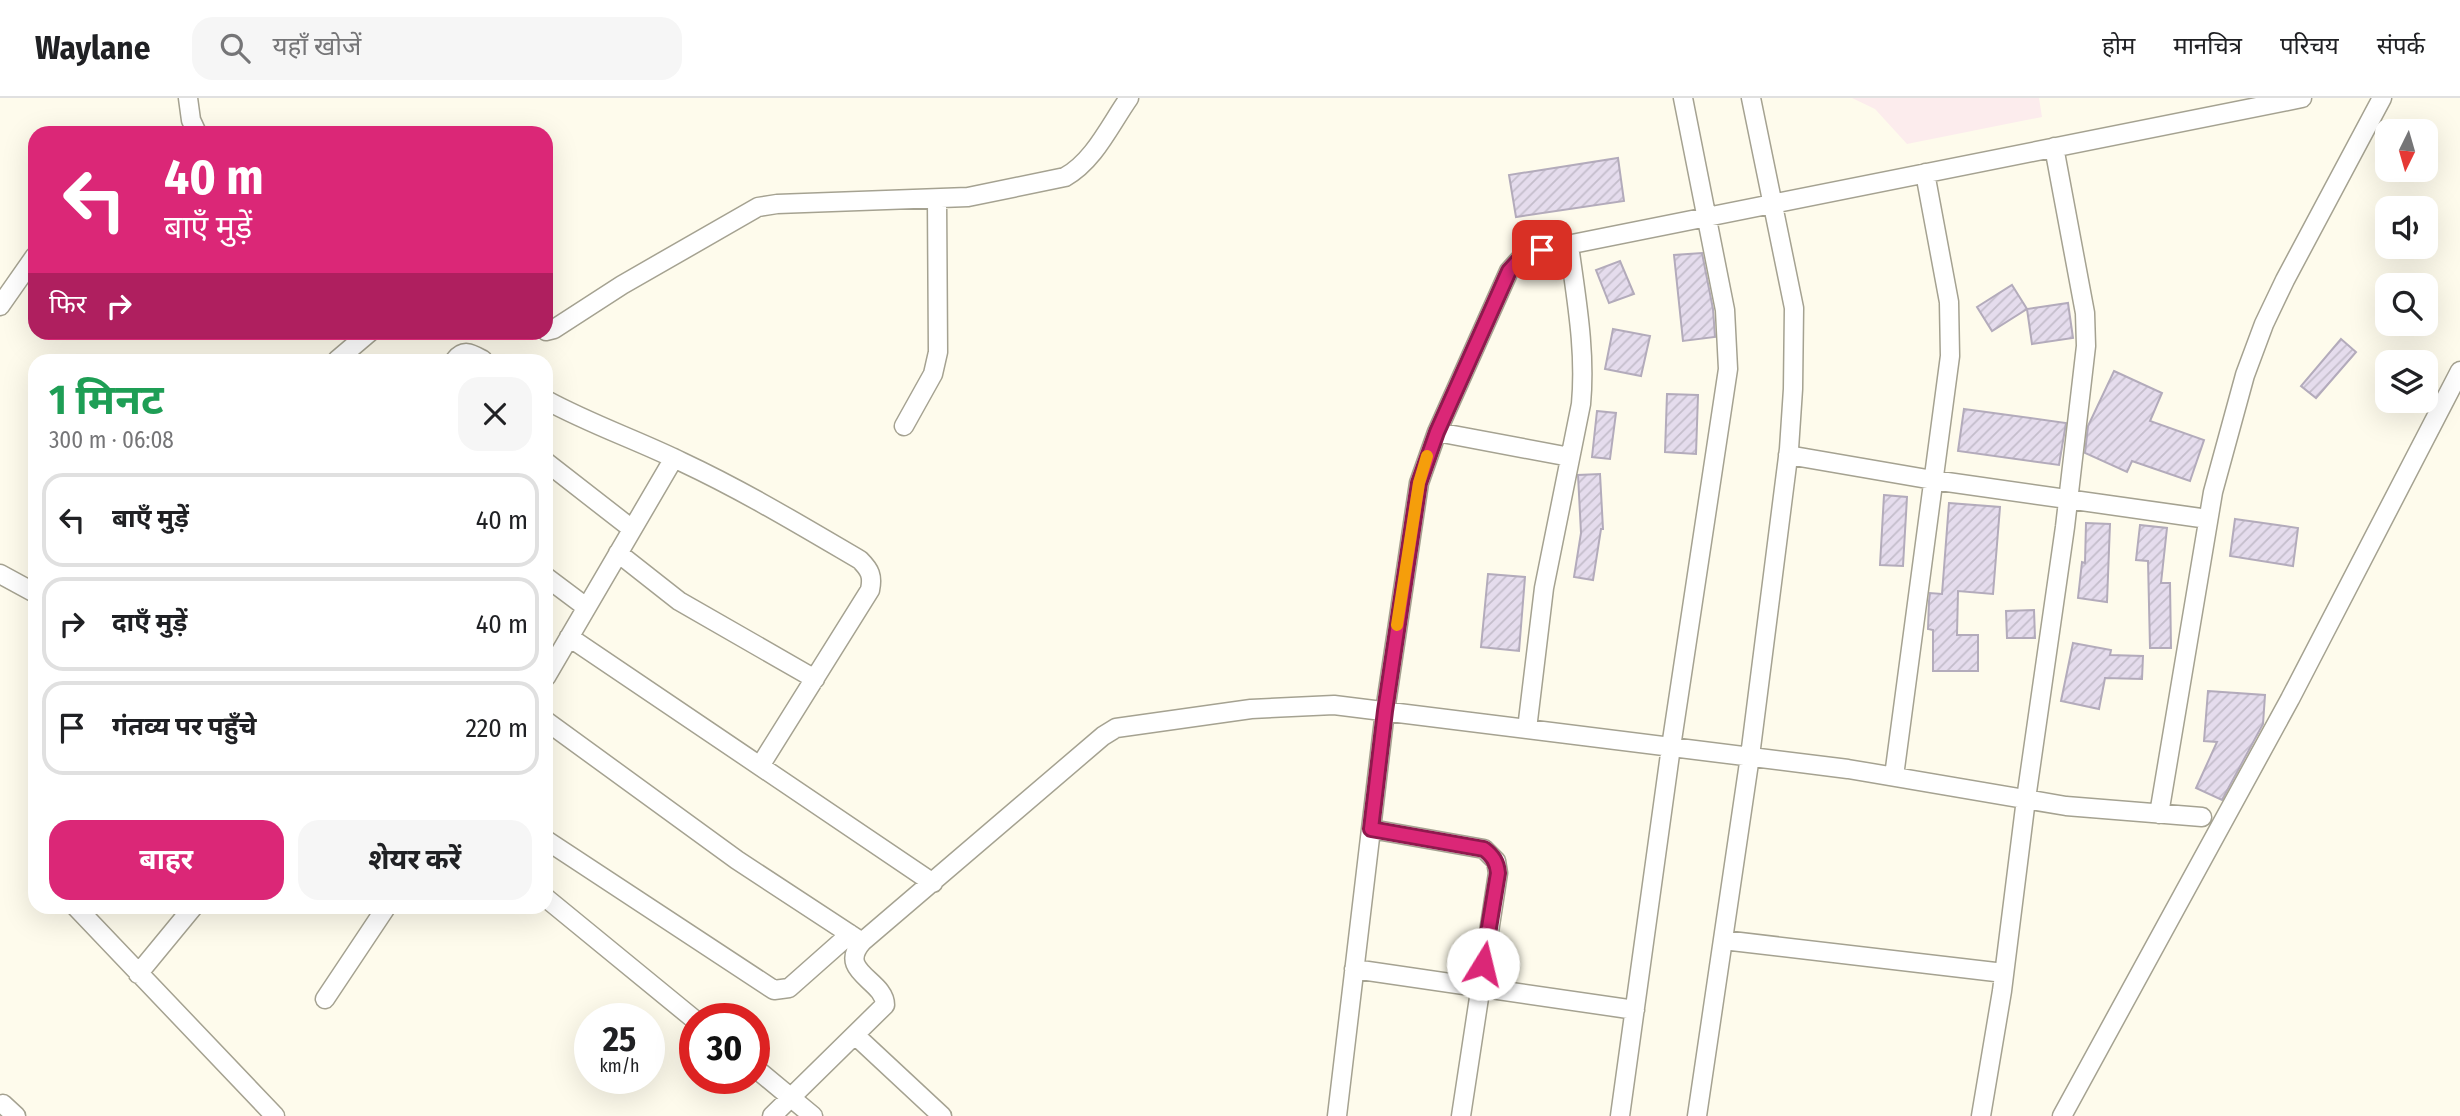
<!DOCTYPE html>
<html lang="hi">
<meta charset="utf-8">
<style>
body{margin:0;font-family:"Fira Sans Condensed","Noto Sans Devanagari",sans-serif;background:#f6f6f6;color:#202124;height:100vh;display:flex;flex-direction:column;font-size:26px;white-space:nowrap}
*{box-sizing:border-box;margin:0}
p{font-size:23px;color:#757577}
.icon{flex:none;width:38px;height:38px;fill:none;stroke:currentColor;stroke-width:2;stroke-linecap:round;stroke-linejoin:round}
.map{position:relative;flex:1;overflow:hidden}
.panel{position:absolute;left:28px;top:256px;width:525px;height:560px;display:flex;flex-direction:column;background:#fff;border-radius:21px;box-shadow:0 7px 28px #0002}
.panel>*{flex:none}
.top-card{position:absolute;left:28px;top:28px;width:525px;height:214px;border-radius:21px;box-shadow:0 7px 28px #0002;background:#db2777;color:#fff;overflow:hidden}
.needle{width:46px;rotate:185deg}
.controls{position:absolute;left:2375px;top:21px;display:grid;gap:14px}
.controls a{display:grid;place-items:center;width:63px;height:63px;border-radius:14px;background:#fff;box-shadow:0 7px 28px #0002;font-size:35px}
.speed{position:absolute;left:574px;top:905px;display:flex;gap:14px;font-size:35px;font-weight:700;text-align:center}
.speed>*{display:grid;place-content:center;width:91px;height:91px;border-radius:50%;background:#fff;box-shadow:0 7px 28px #0002;line-height:1}
.speed small{font-size:18px;font-weight:400}
.speed .limit{border:10px solid #d22;background:#fff;color:#111}
.pin{position:absolute;display:grid;place-items:center;width:60px;height:60px;color:#fff;margin:-30px;border-radius:14px;box-shadow:0 4px 10px #0006}
.me{position:absolute;width:77px;margin:-38px;rotate:9deg;stroke-linejoin:round;filter:drop-shadow(0 0 5px #0008)}
.turn{display:flex;align-items:center;gap:24px;height:147px;padding:0 21px;font-size:32px}
.turn .icon{width:91px;height:91px;stroke-width:2.5}
.turn b{display:block;font-size:49px;line-height:60px}
.then{display:flex;align-items:center;height:66px;padding:0 21px;background:#0003;gap:14px;font-size:26px}
.round{display:grid;place-items:center;flex:none;width:74px;height:74px;border-radius:21px;background:#f6f6f6}
.summary{display:flex;align-items:center;justify-content:space-between;height:119px;padding:0 21px}
h1{font-size:42px;font-weight:700;line-height:52px;color:#1e9e55}
.primary-button{display:flex;gap:14px;margin-top:auto;padding:14px 21px}
.primary-button a{flex:1;height:80px;border-radius:21px;background:#db2777;color:#fff;font-size:28px;font-weight:700;line-height:80px;text-align:center}
.primary-button a+a{background:#f6f6f6;color:#202124}
ul{padding:0;list-style:none}
li{display:flex;align-items:center;gap:21px;height:94px;margin:0 14px 10px;padding:0 7px;border:4px solid #e0e0e0;border-radius:21px}
li div{flex:1}
li b{display:block;font-size:26px}
li em{font-style:normal}
header{display:flex;align-items:center;gap:42px;box-sizing:border-box;height:98px;padding:0 35px;background:#fff;border-bottom:2px solid #e0e0e0}
header strong{font-size:33px}
nav{display:flex;gap:38px;margin-inline-start:auto;font-size:24px}
.search{width:490px;height:63px;background:#f6f6f6;display:flex;align-items:center;gap:18px;box-sizing:border-box;padding:0 24px;border-radius:21px;color:#757577;font-size:26px}
.map>svg:first-child{display:block}
.commercial{fill:#fceced}
.building{fill:url(#building-hatch);stroke:#b3abbb;stroke-width:2}
.lines{fill:none;stroke-linecap:round;stroke-linejoin:round}
.street-casing{stroke:#a5a291;stroke-width:21}
.street{stroke:#fff;stroke-width:18}
.route-casing{stroke:#8e194d;stroke-width:18}
.route{stroke:#db2777;stroke-width:12}
.slow{stroke:#f59e0b;stroke-width:12}
</style>
<header>
<strong>Waylane</strong>
<div class="search"><svg class="icon" aria-label="search" viewBox="0 0 24 24"><circle cx="10" cy="10" r="6"/><path d="M15 15l6 6"/></svg>यहाँ खोजें</div>
<nav><a>होम</a><a>मानचित्र</a><a>परिचय</a><a>संपर्क</a></nav>
</header>
<div class="map">
<svg width="2460" height="1018" viewBox="0 0 2460 1018">
<defs>
<pattern id="building-hatch" width="6" height="6" patternUnits="userSpaceOnUse" patternTransform="scale(1.75)"><rect width="6" height="6" fill="#e5dced"/><path d="M-1 1l2-2M0 6l6-6M5 7l2-2" fill="none" stroke="#c4bdcb"/></pattern>
</defs>
<rect width="100%" height="100%" fill="#fefbec"/>
<path class="commercial" d="M1852 0H2039L2042 19 1907 46 1875 11Z"/>
<path class="building" d="M1618 60 1624 103 1516 119 1509 77Z
M1702 155 1713 211 1715 239 1683 243 1674 157Z
M1620 163 1634 196 1609 205 1596 172Z
M2012 187 2027 211 1992 233 1977 209Z
M2068 205 2073 240 2032 246 2027 211Z
M1613 231 1650 238 1641 278 1605 271Z
M2341 241 2356 254 2316 300 2301 288Z
M2114 273 2162 295 2150 323 2204 342 2190 383 2132 363 2127 374 2085 355 2088 328Z
M1667 296 1698 297 1696 356 1665 354Z
M1964 311 2066 325 2059 367 1958 353Z
M1597 313 1616 315 1610 361 1592 359Z
M1600 376 1603 431H1601L1593 482 1574 479 1581 435 1578 377Z
M1884 397 1907 399 1903 468 1880 467Z
M1949 405 2000 409 1993 496 1958 493 1957 537H1978V573H1933V532L1928 531 1929 503 1930 495 1942 496Z
M2235 421 2298 430 2293 468 2230 458Z
M2086 425 2110 426 2107 504 2078 500 2082 464 2085 465Z
M2140 427 2167 430 2161 485H2170L2171 550H2150L2148 463 2136 462Z
M1488 476 1525 479 1519 553 1481 549Z
M2034 512 2035 540H2007L2006 513Z
M2073 545 2111 552 2110 557 2143 558 2142 581 2105 580 2099 611 2061 603Z
M2208 593 2265 597 2263 626 2222 702 2196 690 2217 644 2204 643Z"/>
<g class="lines">
<defs>
<path id="street" d="M188 0 191 22 197 35
M0 208 35 158
M546 233 554 231 622 187 758 109 777 106 968 99 1065 79C1094 63 1110 27 1129 0
M337 262 370 234
M455 262C464 250 472 256 483 262
M546 302C590 326 637 342 682 364 744 393 802 428 860 462 870 472 873 478 870 492L760 668
M904 328 933 276 938 254 937 101
M1437 334 1570 359
M1788 357 1933 382 2208 421
M546 364 632 431
M618 455 679 503 815 581
M0 476 35 495
M546 479 586 509
M569 539 933 785
M546 579 674 360
M546 623 737 762 862 844
M1527 631 1544 490 1581 306C1586 252 1576 200 1569 147
M1894 678 1950 258 1949 204 1925 75
M2159 716 2213 394 2245 277 2264 226 2285 182 2382 0
M1371 731 1484 751 1496 763 1498 775 1461 1018
M546 742 774 892 789 890 850 836
M546 800 695 922
M75 808 275 1018
M1723 842 2004 875
M1354 871 1635 912
M138 876 194 808
M325 901 387 808
M855 937 942 1018
M754 969 813 1018
M3 1006 16 1018
M772 1018 885 907C885 882 836 874 862 844L1103 638 1116 630 1251 611 1334 607 1848 671 2066 708 2202 719
M1337 1018 1385 613 1419 385 1437 334 1509 173 1519 162 1542 152 2302 0
M1620 1018 1671 649 1728 271 1725 212 1683 0
M1697 1018 1750 658 1789 351 1793 291 1794 210 1751 0
M1981 1018 2002 893 2026 701 2065 429 2086 248 2085 215 2054 49
M2062 1018 2290 601 2460 273"/>
</defs>
<use href="#street" class="street-casing"/>
<use href="#street" class="street"/>
</g>
<g class="lines">
<defs>
<path id="route" d="M1483 866 1498 775C1497 764 1493 758 1484 751L1371 731 1385 613 1419 385 1437 334 1509 173 1519 162 1542 152"/>
</defs>
<use href="#route" class="route-casing"/>
<use href="#route" class="route"/>
<path class="slow" d="M1397 527 1419 385 1427 358"/>
</g>
</svg>
<div class="controls">
<a><svg class="needle" viewBox="-14 -14 28 28"><path d="M0-13l5 13h-10z" fill="#e53935"/><path d="M0 13l5-13h-10z" fill="#757577"/></svg></a>
<a><svg class="icon" aria-label="sound" viewBox="0 0 24 24"><path d="M4 9h4l5-4v14l-5-4H4zM17 9q2 3 0 6"/></svg></a>
<a><svg class="icon" aria-label="search" viewBox="0 0 24 24"><circle cx="10" cy="10" r="6"/><path d="M15 15l6 6"/></svg></a>
<a><svg class="icon" aria-label="layers" viewBox="0 0 24 24"><path d="M12 4l9 5-9 5-9-5zM3 14l9 5 9-5"/></svg></a>
</div>
<div class="speed"><div>25<small>km/h</small></div><div class="limit">30</div></div>
<div class="pin" style="left:1542px;top:152px;background:#d93025"><svg class="icon" aria-label="arrive" viewBox="0 0 24 24"><path d="M6 21V4h12l-3 4 3 4H6"/></svg></div>
<svg class="me" style="left:1483px;top:866px" viewBox="-20 -20 40 40"><circle r="19" fill="#fff"/><path d="M0-13L10 11 0 6-10 11z" fill="#db2777"/></svg>
<div class="top-card">
<div class="turn"><svg class="icon" aria-label="left" viewBox="0 0 24 24"><path d="M17 20v-9H6M10 6l-5 5 5 5"/></svg><div><b>40 m</b>बाएँ मुड़ें</div></div>
<div class="then">फिर<svg class="icon" aria-label="right" viewBox="0 0 24 24"><path d="M7 20v-9h11M14 6l5 5-5 5"/></svg></div>
</div>
<section class="panel">
<div class="summary"><div><h1>1 मिनट</h1><p>300 m · 06:08</p></div><a class="round"><svg class="icon" aria-label="close" viewBox="0 0 24 24"><path d="M6 6l12 12M18 6L6 18"/></svg></a></div>
<ul>
<li><svg class="icon" aria-label="left" viewBox="0 0 24 24"><path d="M17 20v-9H6M10 6l-5 5 5 5"/></svg><div><b>बाएँ मुड़ें</b></div><em>40 m</em></li>
<li><svg class="icon" aria-label="right" viewBox="0 0 24 24"><path d="M7 20v-9h11M14 6l5 5-5 5"/></svg><div><b>दाएँ मुड़ें</b></div><em>40 m</em></li>
<li><svg class="icon" aria-label="arrive" viewBox="0 0 24 24"><path d="M6 21V4h12l-3 4 3 4H6"/></svg><div><b>गंतव्य पर पहुँचे</b></div><em>220 m</em></li>
</ul>
<div class="primary-button"><a>बाहर</a><a>शेयर करें</a></div>
</section>
</div>
